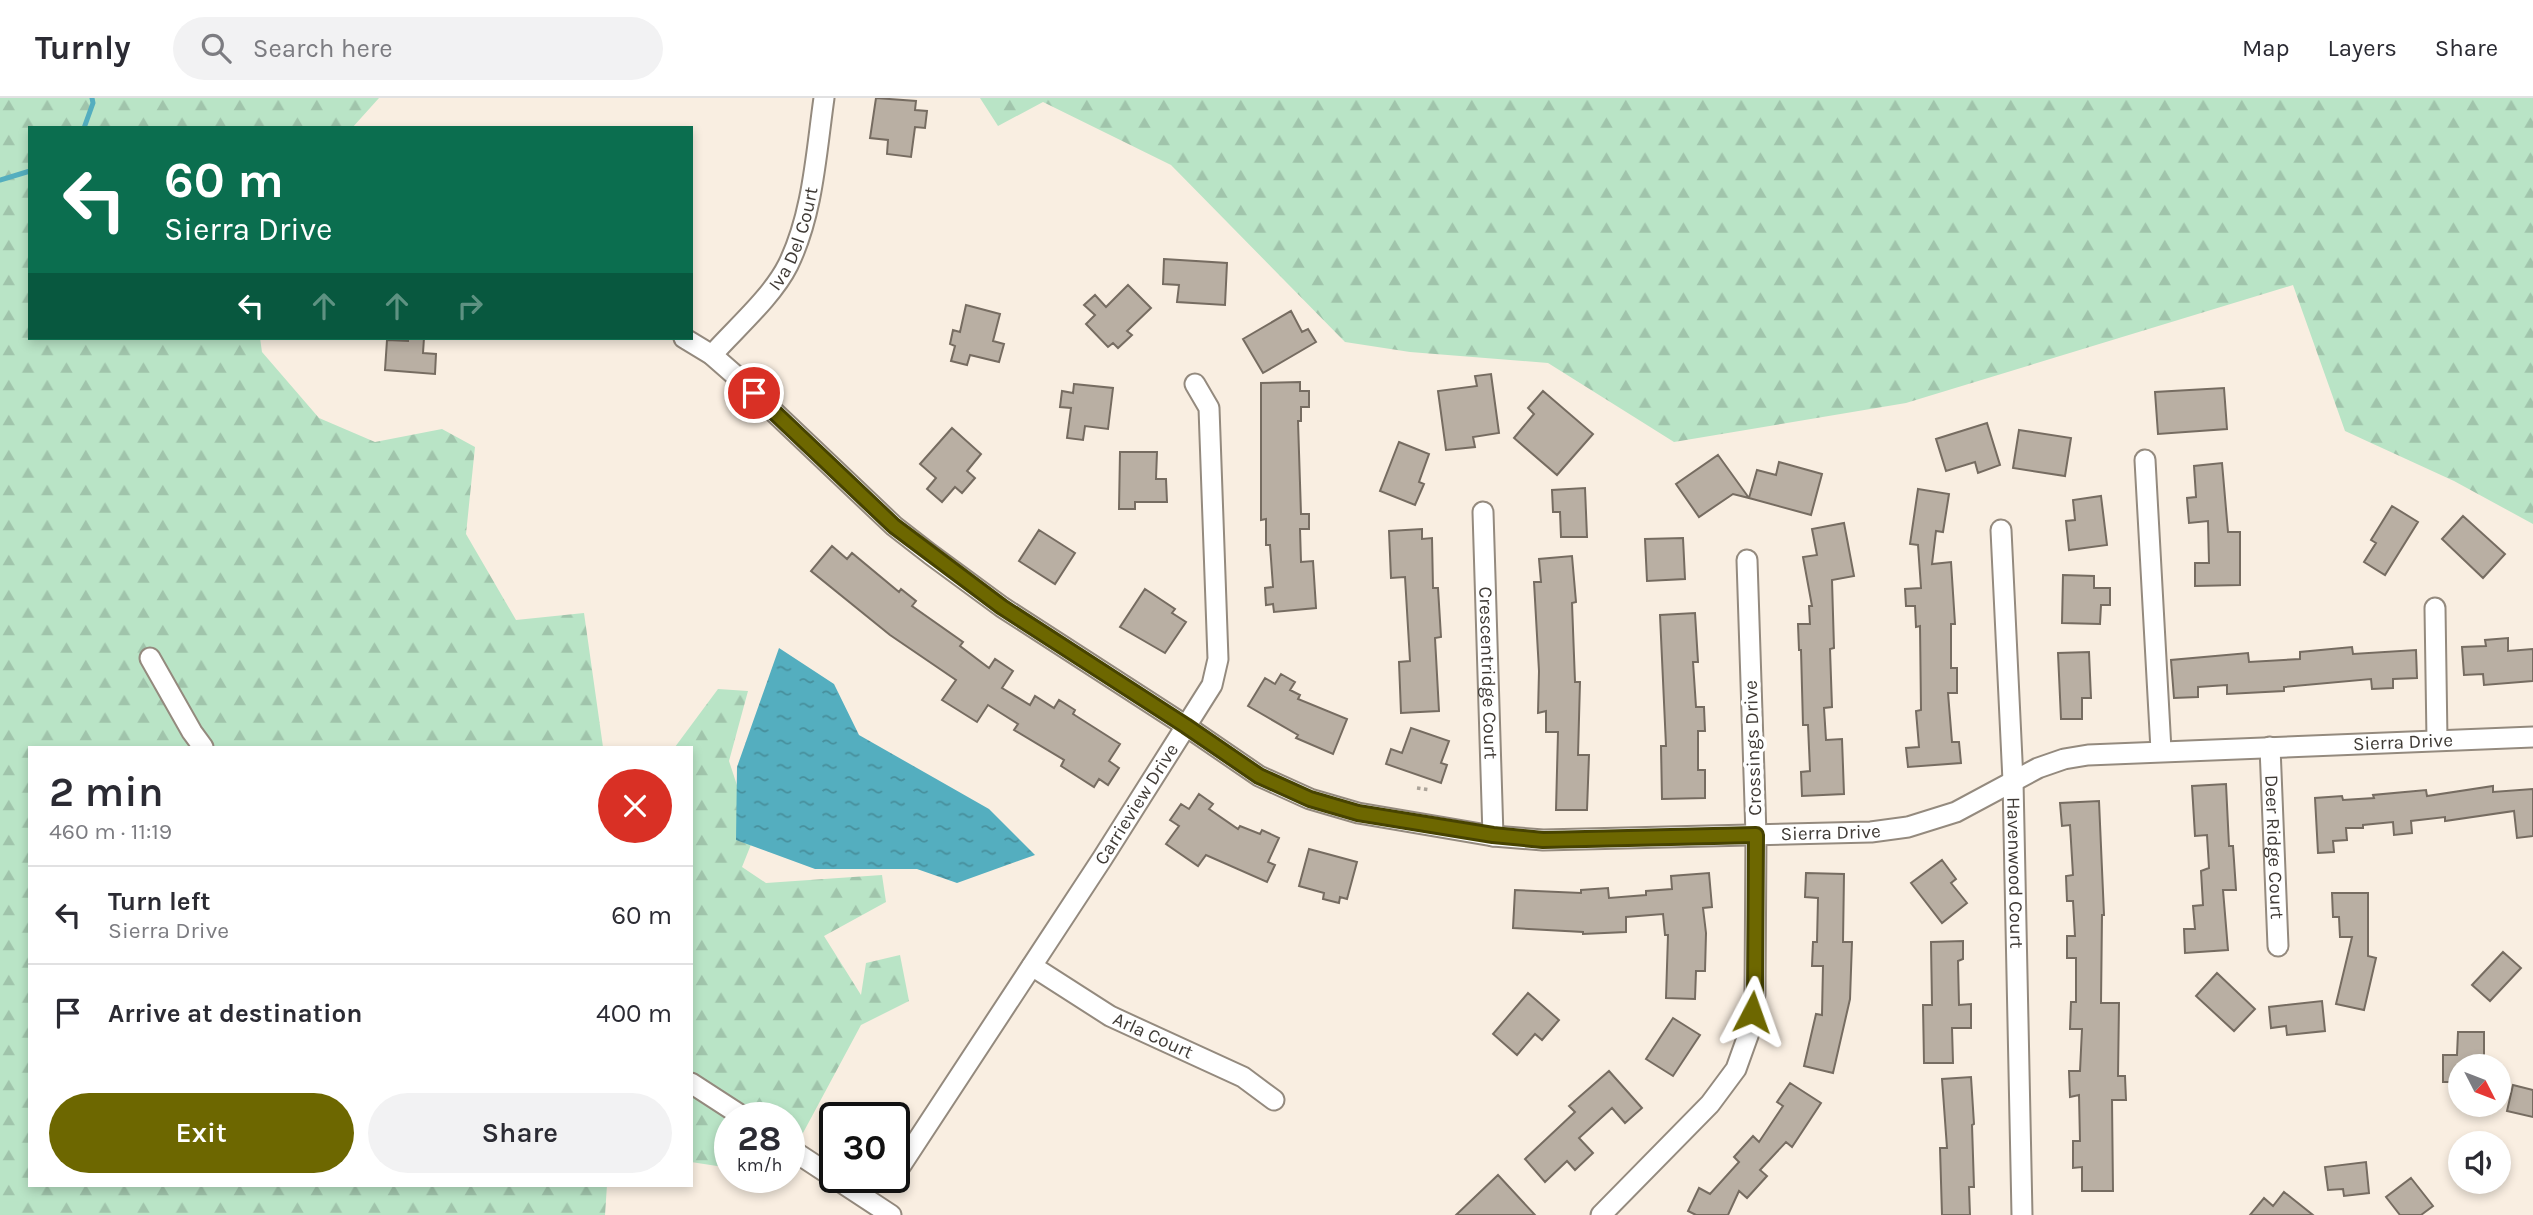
<!DOCTYPE html>
<meta charset="utf-8">
<style>
body{margin:0;font-family:Karla,sans-serif;background:#f2f2f3;color:#2b2b33;height:100vh;display:flex;flex-direction:column;font-size:26px;white-space:nowrap}
*{box-sizing:border-box;margin:0}
p{font-size:23px;color:#7c7c81}
.icon{flex:none;width:38px;height:38px;fill:none;stroke:currentColor;stroke-width:2;stroke-linecap:round;stroke-linejoin:round}
.map{position:relative;flex:1;overflow:hidden}
.sheet{position:absolute;left:28px;top:648px;width:665px;height:441px;display:flex;flex-direction:column;background:#fff;border-radius:0px;box-shadow:0 4px 10px #0003}
.sheet>*{flex:none}
.hud{position:absolute;left:28px;top:28px;width:665px;height:214px;border-radius:0px;box-shadow:0 4px 10px #0003;background:#0b6e4f;color:#fff;overflow:hidden}
.needle{width:46px;rotate:132deg}
.fabs{position:absolute;left:2448px;top:956px;display:grid;gap:14px}
.fabs a{display:grid;place-items:center;width:63px;height:63px;border-radius:50%;background:#fff;box-shadow:0 4px 10px #0003;font-size:35px}
.speed{position:absolute;left:714px;top:1004px;display:flex;gap:14px;font-size:35px;font-weight:700;text-align:center}
.speed>*{display:grid;place-content:center;width:91px;height:91px;border-radius:50%;background:#fff;box-shadow:0 4px 10px #0003;line-height:1}
.speed small{font-size:18px;font-weight:400}
.speed .limit{border:4px solid #111;border-radius:10px;background:#fff;color:#111}
.pin{position:absolute;display:grid;place-items:center;width:60px;height:60px;color:#fff;margin:-30px;border:4px solid #fff;border-radius:50%;box-shadow:0 2px 7px #0007}
.me{position:absolute;width:77px;margin:-38px;rotate:4deg;stroke-linejoin:round;filter:drop-shadow(0 0 5px #0008)}
.turn{display:flex;align-items:center;gap:24px;height:147px;padding:0 21px;font-size:32px}
.turn .icon{width:91px;height:91px;stroke-width:2.5}
.turn b{display:block;font-size:49px;line-height:60px}
.lanes{display:flex;align-items:center;height:66px;padding:0 21px;background:#0003;justify-content:center;gap:35px;direction:ltr}
.lanes .off{opacity:.35}
.round{display:grid;place-items:center;flex:none;width:74px;height:74px;border-radius:37px;background:#f2f2f3}
.overview{display:flex;align-items:center;justify-content:space-between;height:119px;padding:0 21px}
h1{font-size:42px;font-weight:600;line-height:52px}
.button{display:flex;gap:14px;margin-top:auto;padding:14px 21px}
.button a{flex:1;height:80px;border-radius:42px;background:#6d6700;color:#fff;font-size:28px;font-weight:600;line-height:80px;text-align:center}
.button a+a{background:#f2f2f3;color:#2b2b33}
ul{padding:0;list-style:none}
li{display:flex;align-items:center;gap:21px;height:98px;padding:0 21px;border-top:2px solid #e1e1e2}
li div{flex:1}
li b{display:block;font-size:26px}
li em{font-style:normal}
header{display:flex;align-items:center;gap:42px;box-sizing:border-box;height:98px;padding:0 35px;background:#fff;border-bottom:2px solid #e1e1e2}
header strong{font-size:33px}
nav{display:flex;gap:38px;margin-inline-start:auto;font-size:24px}
.search{width:490px;height:63px;background:#f2f2f3;display:flex;align-items:center;gap:18px;box-sizing:border-box;padding:0 24px;border-radius:38px;color:#7c7c81;font-size:26px}
.map>svg:first-child{display:block}
.forest{fill:url(#forest-firs)}
.water{fill:url(#water-ripples)}
.lines{fill:none;stroke-linecap:round;stroke-linejoin:round}
.stream{stroke:#54aebf;stroke-width:5}
.building{fill:#b9afa3;stroke:#766c61;stroke-width:2}
.minor-casing{stroke:#948a7e;stroke-width:23}
.path{stroke:#aba399;stroke-width:3.5;stroke-dasharray:3.5 3.5;stroke-linecap:butt}
.minor{stroke:#fff;stroke-width:19}
.route-casing{stroke:#474300;stroke-width:18}
.route{stroke:#6d6700;stroke-width:12}
.labels{text-anchor:middle;dominant-baseline:central;stroke-width:7;stroke-linejoin:round;paint-order:stroke}
.street-label{font-size:19px;fill:#3f3a35;stroke:#fff}
</style>
<header>
<strong>Turnly</strong>
<div class="search"><svg class="icon" aria-label="search" viewBox="0 0 24 24"><circle cx="10" cy="10" r="6"/><path d="M15 15l6 6"/></svg>Search here</div>
<nav><a>Map</a><a>Layers</a><a>Share</a></nav>
</header>
<div class="map">
<svg width="2533" height="1117" viewBox="0 0 2533 1117">
<defs>
<pattern id="forest-firs" width="22" height="20" patternUnits="userSpaceOnUse" patternTransform="scale(1.75)"><rect width="22" height="20" fill="#b9e4c6"/><path d="M5 1l3.5 6h-7zM16 11l3.5 6h-7z" fill="#a0c4ab"/></pattern>
<pattern id="water-ripples" width="26" height="14" patternUnits="userSpaceOnUse" patternTransform="scale(1.75)"><rect width="26" height="14" fill="#54aebf"/><path d="M2 4q2-2 4 0t4 0M15 11q2-2 4 0t4 0" fill="none" stroke="#478f9c"/></pattern>
</defs>
<rect width="100%" height="100%" fill="#f9eee1"/>
<path class="forest" d="M0 0H379L352 30H30V240H260L262 254 319 320 375 344 442 331 475 349 466 436 516 522 584 515 603 649H30V1087H607L605 1117H0Z
M980 0H2533V426L2454 383 2345 333 2293 187 1906 305 1674 344 1548 265 1410 254 1345 244 1171 67 1043 4 998 28Z
M718 591 748 593 729 663 754 739 742 769 766 785 882 777 886 804 824 838 861 897 866 865 900 857 909 903 861 927 789 1061V1020H730V1070L691 1064V649H675Z"/>
<path class="water" d="M779 550 834 586 859 637 989 711 1035 757 957 785 917 771H815L736 742 737 669Z"/>
<g class="lines">
<path class="stream" d="M84 30 93 5 92 0
M0 82 30 73"/>
</g>
<path class="building" d="M876 0 916 3 915 12 927 13 925 30 915 29 911 59 887 56 888 42 870 40Z
M1164 161 1227 165 1225 207 1177 204 1179 187 1163 186Z
M1128 187 1151 210 1127 233 1132 237 1118 250 1113 245 1108 249 1086 226 1095 217 1084 207 1095 197 1106 209Z
M966 207 1000 216 993 243 1004 246 999 264 970 257 967 267 951 263 955 248 950 246 953 232 960 234Z
M1291 213 1302 234 1308 231 1316 244 1263 275 1243 241Z
M408 240H424L423 255 436 256 435 276 385 272 387 242 408 243Z
M1491 276 1499 335 1473 339 1475 349 1446 352 1438 293 1477 288 1475 278Z
M1300 284V293H1309V309H1301V323H1298L1301 416H1309V431H1300L1301 464 1313 463 1316 510 1274 514 1273 506 1266 507 1265 490 1273 489 1270 447H1266V421L1261 422V285Z
M1074 286 1113 290 1108 331 1085 328 1083 342 1067 340 1071 310 1060 309 1062 293 1073 295Z
M2224 290 2227 331 2158 336 2155 294Z
M1543 293 1593 336 1557 377 1514 340 1534 316 1528 310Z
M1987 325 2000 367 1978 375 1975 364 1946 373 1936 341Z
M952 330 981 356 967 373 975 380 962 395 955 389 942 404 927 391 936 380 920 366Z
M2019 332 2071 340 2065 378 2013 370Z
M1399 344 1429 356 1419 384 1424 386 1415 407 1380 393Z
M1120 354H1157L1156 381H1166L1167 404H1135V411H1119Z
M1718 357 1749 400 1733 396 1699 419 1676 386Z
M1779 364 1822 376 1811 417 1749 400 1757 372 1776 377Z
M2222 365 2228 434H2240V487L2195 488V465H2209L2208 423 2189 425 2187 400 2196 399 2194 368Z
M1585 390 1587 439H1561L1560 414H1553L1552 392Z
M1918 391 1949 396 1943 434 1936 433 1932 466 1951 464 1955 526H1951V570H1957V595H1948L1952 644H1959L1961 665 1908 669 1906 650 1919 649 1916 613 1921 612 1920 528 1916 529 1915 508H1906L1905 491 1921 490 1918 447 1910 446Z
M2101 398 2107 447 2069 452 2066 423 2075 422 2073 402Z
M2392 408 2418 424 2385 477 2364 464 2376 445 2371 442Z
M2463 418 2505 456 2483 480 2442 441Z
M1844 425 1854 478 1832 482 1834 550 1830 551 1832 609 1824 610 1826 642 1842 641 1844 696 1802 698 1801 674 1810 673 1808 627H1803L1801 552H1799L1798 526H1810L1809 508H1812L1803 459 1817 457 1812 431Z
M1422 431V441L1432 440 1433 490H1438L1441 539 1435 540 1439 613 1401 615 1399 564 1410 563 1405 479 1391 480 1389 433Z
M1039 432 1075 455 1055 486 1019 463Z
M1683 440 1685 481 1647 483 1645 441Z
M832 448 847 461 852 455 899 494 901 491 916 503 912 508 963 544 960 548 989 570 995 561 1013 573 1002 590 1030 607 1035 598 1054 610 1059 602 1075 612 1073 616 1120 646 1109 663 1119 670 1108 687 1099 681 1094 689 1061 668 1064 662 1014 632 1018 626 988 607 977 624 942 602 956 582 890 537 811 473Z
M1572 458 1576 504 1572 505 1575 584H1580L1578 657H1589L1587 712H1556L1558 634H1546V613L1538 615 1539 573 1534 484H1541L1539 461Z
M2063 477 2094 478V490H2110V507H2101L2100 526 2062 525Z
M1145 491 1175 511 1172 515 1186 524 1165 555 1120 529Z
M1695 515 1698 564H1693L1696 609H1704L1705 633H1698V672H1705V700L1662 701 1661 648H1666L1660 517Z
M2508 540V553L2533 551V583L2484 587 2483 576 2464 577 2462 549 2486 548 2485 542Z
M2352 549 2353 556 2416 552 2417 580 2393 581V590L2372 591 2371 581 2284 589V593L2227 596V587L2198 589V599L2174 600 2171 562 2248 555 2249 564 2300 561V554Z
M2089 554 2091 600H2082V621H2061L2058 555Z
M1281 576 1295 584 1290 592 1300 597 1298 601 1347 621 1333 656 1296 640 1298 637 1248 608 1265 580 1275 586Z
M1411 630 1449 643 1441 665 1447 667 1441 685 1386 666 1391 651 1402 655Z
M2226 686 2229 748H2233L2236 792H2223L2228 852 2185 855 2184 831H2195L2193 808 2203 807 2201 773 2209 770 2207 737 2195 738 2192 688Z
M2493 688V694L2533 691V738L2517 740 2514 713 2445 723V719L2411 723 2412 735 2394 737 2393 724 2363 727V730H2346L2347 742 2333 743 2334 754 2318 755 2315 700 2342 698 2343 702 2374 700 2373 697 2426 692 2427 698Z
M1199 696 1213 706 1209 711 1238 731 1240 728 1260 736 1262 732 1279 740 1268 764 1275 767 1267 784 1206 757 1198 768 1166 746 1179 728 1170 722 1181 706 1189 711Z
M2099 703 2104 817H2102L2101 905H2119L2118 978H2125L2126 1002H2112L2113 1093H2082V1069L2073 1070V1043H2080L2079 997 2070 999 2069 973H2080L2082 931H2070L2071 904H2076V860H2067V838H2075L2073 803H2067L2066 778 2073 777 2070 727 2062 728 2060 705Z
M1309 751 1357 764 1347 801 1340 799 1339 805 1323 801 1324 795 1299 788Z
M1942 762 1956 781 1951 785 1967 805 1942 825 1911 785Z
M1709 775 1712 809 1703 810 1706 835 1705 873H1696L1695 901 1666 900 1668 837H1665L1663 816 1626 819V834L1583 836V834L1513 830 1515 792 1581 795V792L1608 790 1609 800 1646 797V793L1672 791 1671 778Z
M1806 775 1844 776 1843 844H1852L1850 901 1833 975 1804 968 1816 916 1822 917 1823 868H1812L1813 844H1817L1818 800 1805 799Z
M2332 795H2368V858L2376 860 2364 912 2336 906 2352 839H2340L2339 819H2333Z
M1963 843V861L1958 863 1959 907 1971 906V930H1952L1953 965H1924L1923 907H1932L1931 844Z
M2503 854 2521 870 2490 903 2472 887Z
M2217 875 2255 911 2234 933 2196 898Z
M1528 895 1559 922 1542 942 1535 936 1517 957 1493 936Z
M2322 903 2325 933 2287 937 2286 928 2271 930 2269 909Z
M1673 920 1700 937 1673 978 1646 961Z
M2458 934H2484V968H2460V984H2443V957H2457Z
M1609 973 1642 1010 1625 1025 1612 1010 1579 1040 1593 1055 1575 1072 1567 1063 1545 1084 1525 1061 1575 1014 1569 1008Z
M1971 979 1974 1026 1972 1027 1974 1089H1969L1970 1117H1942L1940 1050H1947L1942 981Z
M1790 985 1821 1005 1792 1049 1786 1044 1760 1072 1767 1078 1747 1100 1739 1093 1728 1117H1696L1688 1113 1699 1090 1710 1096 1739 1064 1734 1059 1753 1038 1759 1044 1783 1008 1777 1004Z
M2513 987 2533 992V1019L2507 1013Z
M2366 1064 2369 1095 2344 1098 2343 1091 2328 1092 2325 1069Z
M1498 1077 1535 1117H1456Z
M2411 1080 2433 1108 2421 1117H2400L2386 1099Z
M2284 1094 2313 1117H2250L2264 1100 2273 1108Z"/>
<g class="lines">
<defs>
<g id="minor">
<path id="s1" d="M684 240 712 257 736 278 894 428 930 456 1002 509 1186 628 1259 678 1310 701 1358 715 1493 738 1543 742 1871 734 1908 729 1956 714 2038 670 2064 661 2088 657 2533 639"/>
<path id="s2" d="M712 257C735 231 772 199 788 167 813 116 816 56 824 0"/>
<path d="M2145 362 2161 652"/>
<path id="s3" d="M1483 414 1493 738"/>
<path id="s4" d="M2001 432 2013 683 2022 1117"/>
<path d="M2435 510 2437 642"/>
<path d="M150 560 192 634 203 649"/>
<path id="s5" d="M2270 649 2278 848"/>
<path id="s6" d="M1032 868 1110 918 1243 979 1274 1002"/>
<path d="M691 985 745 1020"/>
<path d="M789 1050 891 1117"/>
<path id="s7" d="M894 1078 1102 761 1212 587 1218 561 1209 310 1195 286"/>
<path d="M1601 1117 1710 1006 1736 971 1750 932 1755 896 1756 737 1747 462"/>
</g>
</defs>
<use href="#minor" class="minor-casing"/>
<path class="path" d="M1417 690 1430 692"/>
<use href="#minor" class="minor"/>
</g>
<g class="lines">
<defs>
<path id="route" d="M754 295 894 428 1002 509 1186 628 1259 678 1310 701 1358 715 1493 737 1543 742 1756 737 1755 896 1752 914"/>
</defs>
<use href="#route" class="route-casing"/>
<use href="#route" class="route"/>
</g>
<g class="labels">
<g class="street-label">
<text stroke="none"><textPath href="#s2" startOffset="145">Iva Del Court</textPath></text>
<text stroke="none"><textPath href="#s3" startOffset="161">Crescentridge Court</textPath></text>
<text stroke="none"><textPath href="#s1" startOffset="1894">Sierra Drive</textPath></text>
<text transform="translate(1753 650) rotate(-92)">Crossings Drive</text>
<text stroke="none"><textPath href="#s7" startOffset="444">Carrieview Drive</textPath></text>
<text stroke="none"><textPath href="#s1" startOffset="1306">Sierra Drive</textPath></text>
<text stroke="none"><textPath href="#s5" startOffset="100">Deer Ridge Court</textPath></text>
<text stroke="none"><textPath href="#s4" startOffset="343">Havenwood Court</textPath></text>
<text stroke="none"><textPath href="#s6" startOffset="140">Arla Court</textPath></text>
</g>
</g>
</svg>
<div class="fabs">
<a><svg class="needle" viewBox="-14 -14 28 28"><path d="M0-13l5 13h-10z" fill="#e53935"/><path d="M0 13l5-13h-10z" fill="#7c7c81"/></svg></a>
<a><svg class="icon" aria-label="sound" viewBox="0 0 24 24"><path d="M4 9h4l5-4v14l-5-4H4zM17 9q2 3 0 6"/></svg></a>
</div>
<div class="speed"><div>28<small>km/h</small></div><div class="limit">30</div></div>
<div class="pin" style="left:754px;top:295px;background:#d93025"><svg class="icon" aria-label="arrive" viewBox="0 0 24 24"><path d="M6 21V4h12l-3 4 3 4H6"/></svg></div>
<svg class="me" style="left:1752px;top:914px" viewBox="-20 -20 40 40"><path d="M0-17L14 15 0 8-14 15z" fill="#6d6700" stroke="#fff" stroke-width="4"/></svg>
<div class="hud">
<div class="turn"><svg class="icon" aria-label="left" viewBox="0 0 24 24"><path d="M17 20v-9H6M10 6l-5 5 5 5"/></svg><div><b>60 m</b>Sierra Drive</div></div>
<div class="lanes"><svg class="icon" aria-label="left" viewBox="0 0 24 24"><path d="M17 20v-9H6M10 6l-5 5 5 5"/></svg><svg class="icon off" aria-label="ahead" viewBox="0 0 24 24"><path d="M12 20V5M6 11l6-6 6 6"/></svg><svg class="icon off" aria-label="ahead" viewBox="0 0 24 24"><path d="M12 20V5M6 11l6-6 6 6"/></svg><svg class="icon off" aria-label="right" viewBox="0 0 24 24"><path d="M7 20v-9h11M14 6l5 5-5 5"/></svg></div>
</div>
<section class="sheet">
<div class="overview"><div><h1>2 min</h1><p>460 m · 11:19</p></div><a class="round" style="background:#d93025;color:#fff"><svg class="icon" aria-label="close" viewBox="0 0 24 24"><path d="M6 6l12 12M18 6L6 18"/></svg></a></div>
<ul>
<li><svg class="icon" aria-label="left" viewBox="0 0 24 24"><path d="M17 20v-9H6M10 6l-5 5 5 5"/></svg><div><b>Turn left</b><p>Sierra Drive</p></div><em>60 m</em></li>
<li><svg class="icon" aria-label="arrive" viewBox="0 0 24 24"><path d="M6 21V4h12l-3 4 3 4H6"/></svg><div><b>Arrive at destination</b></div><em>400 m</em></li>
</ul>
<div class="button"><a>Exit</a><a>Share</a></div>
</section>
</div>
